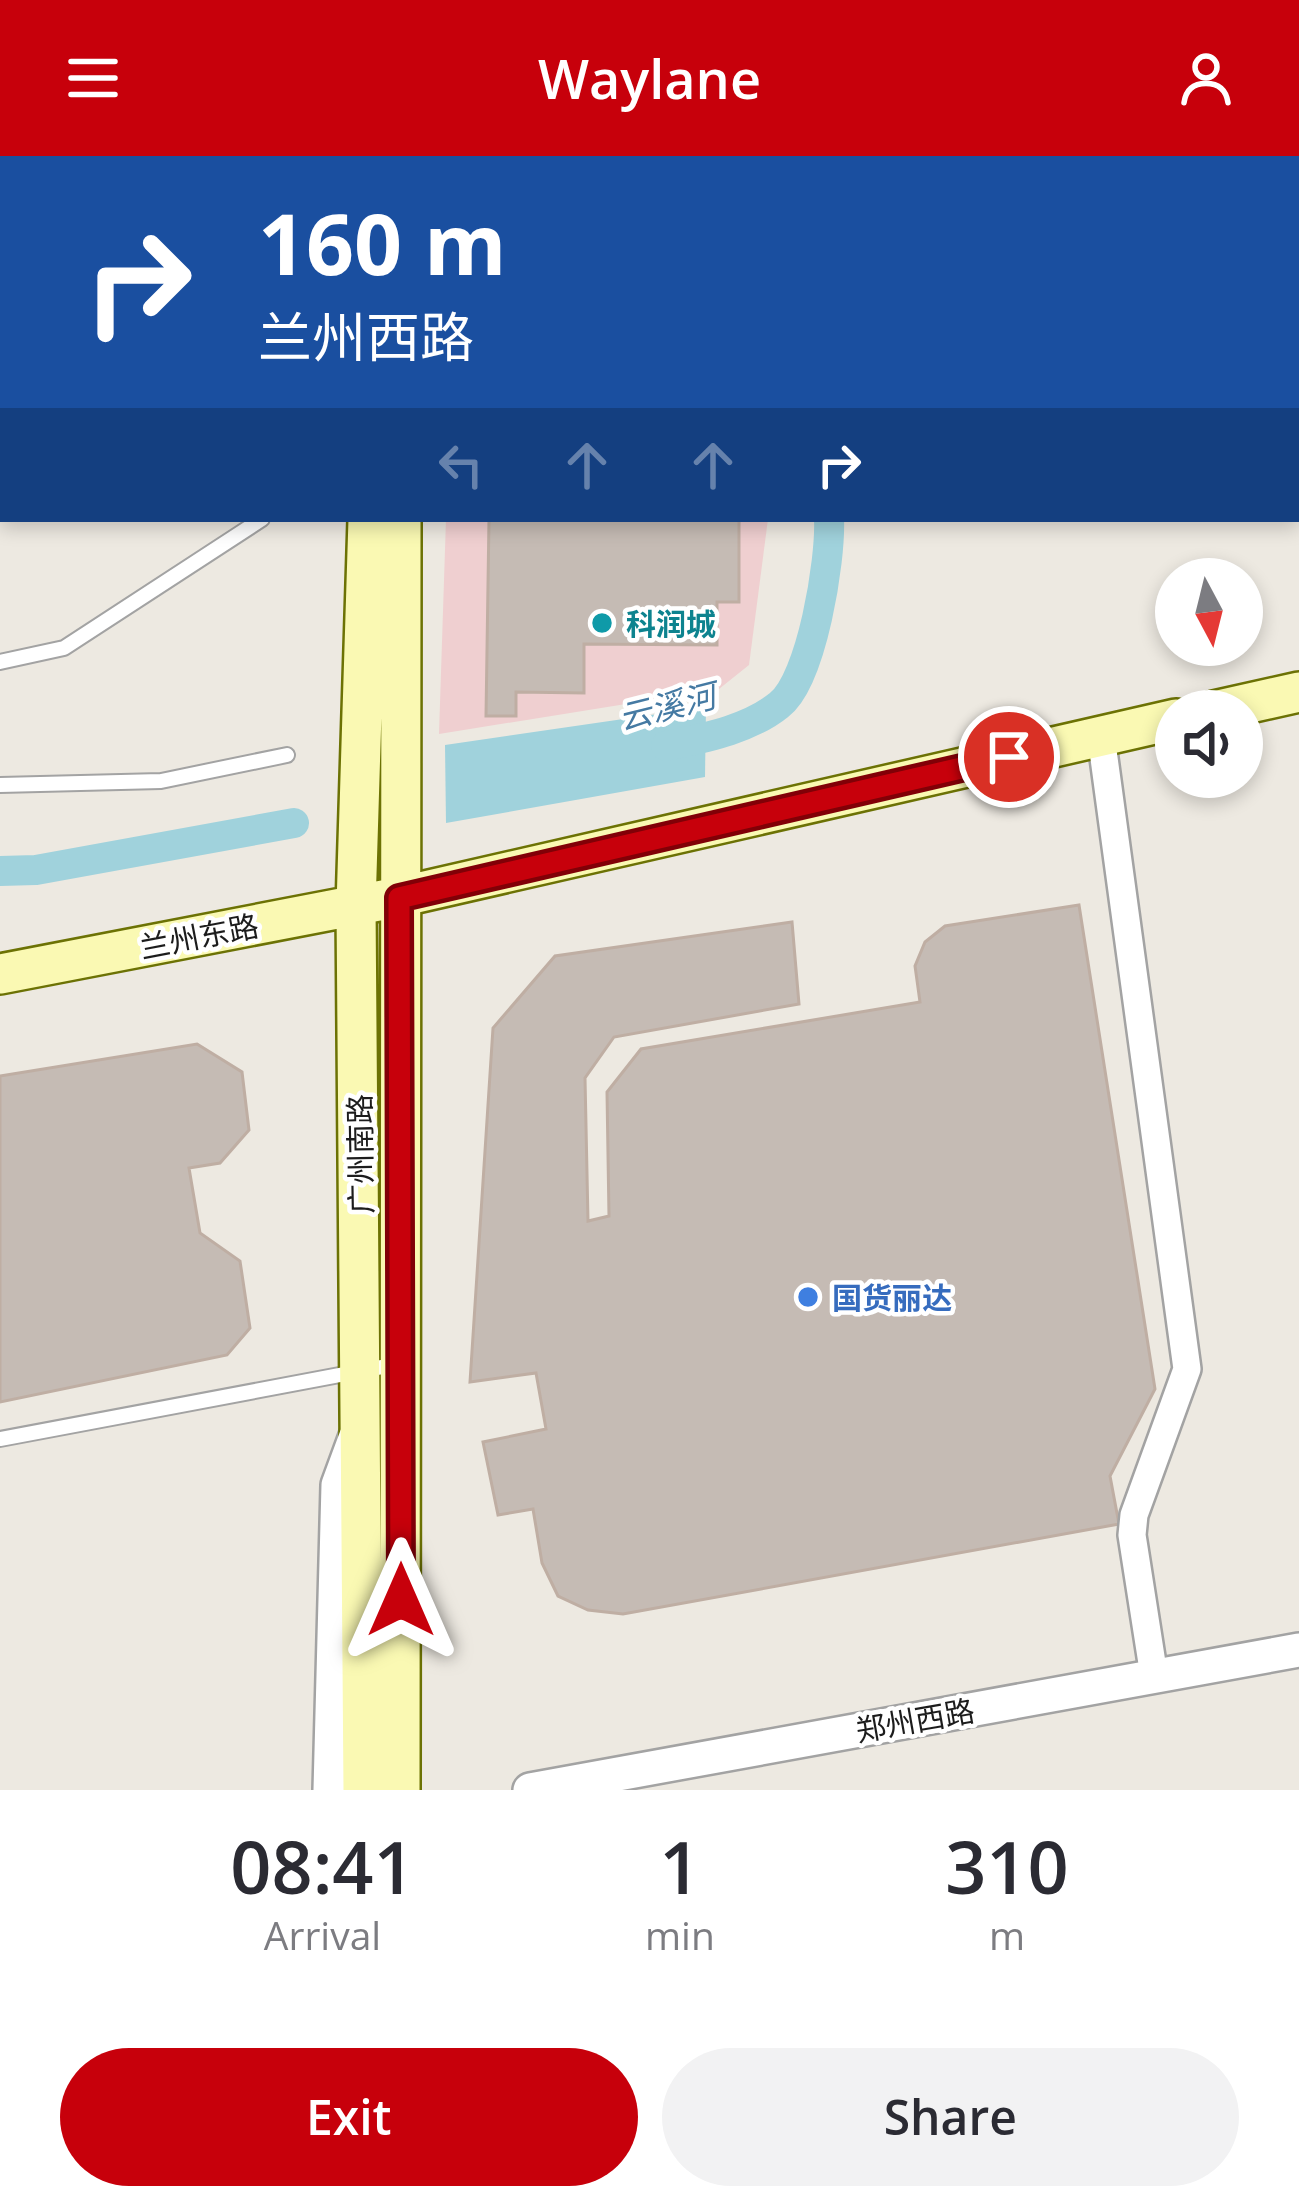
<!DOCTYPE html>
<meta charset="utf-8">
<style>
body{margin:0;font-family:"Open Sans","Noto Sans SC",sans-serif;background:#f2f2f3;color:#2b2b33;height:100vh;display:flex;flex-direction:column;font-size:45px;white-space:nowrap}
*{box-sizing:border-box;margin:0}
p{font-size:39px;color:#7c7c81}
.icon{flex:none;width:66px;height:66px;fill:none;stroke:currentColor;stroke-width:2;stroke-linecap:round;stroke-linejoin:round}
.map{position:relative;height:1634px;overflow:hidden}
.sheet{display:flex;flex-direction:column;background:#fff;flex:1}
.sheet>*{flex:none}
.top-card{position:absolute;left:0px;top:0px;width:1299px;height:366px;box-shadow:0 6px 18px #0003;background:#1a4fa0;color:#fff;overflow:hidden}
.needle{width:78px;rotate:173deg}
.controls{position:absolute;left:1155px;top:402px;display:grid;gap:24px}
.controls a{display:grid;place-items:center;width:108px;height:108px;border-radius:50%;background:#fff;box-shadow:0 6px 18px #0003;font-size:60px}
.pin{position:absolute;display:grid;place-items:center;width:102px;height:102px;color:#fff;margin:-51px;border:6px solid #fff;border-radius:50%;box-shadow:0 3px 12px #0007}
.me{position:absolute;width:132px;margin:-66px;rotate:0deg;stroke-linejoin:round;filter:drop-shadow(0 0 9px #0008)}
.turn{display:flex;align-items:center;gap:42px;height:252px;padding:0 60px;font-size:54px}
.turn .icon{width:156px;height:156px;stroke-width:2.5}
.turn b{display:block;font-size:84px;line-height:102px}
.lanes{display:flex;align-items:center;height:114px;padding:0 60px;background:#0003;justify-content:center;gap:60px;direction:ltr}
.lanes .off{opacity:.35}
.eta{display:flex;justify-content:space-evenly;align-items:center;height:204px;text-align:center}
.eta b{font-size:72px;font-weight:600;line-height:84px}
.action{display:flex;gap:24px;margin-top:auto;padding:24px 60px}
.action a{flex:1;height:138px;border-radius:72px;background:#c7000b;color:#fff;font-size:48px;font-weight:600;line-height:138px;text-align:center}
.action a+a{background:#f2f2f3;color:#2b2b33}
header{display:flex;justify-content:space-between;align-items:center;height:156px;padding:0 60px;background:#c7000b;color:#fff;font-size:54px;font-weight:600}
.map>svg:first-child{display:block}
.commercial{fill:#efcfd0}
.water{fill:#a0d2dc}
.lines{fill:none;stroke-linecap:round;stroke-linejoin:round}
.canal{stroke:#a0d2dc;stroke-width:30}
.building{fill:#c5bbb4;stroke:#bfaea3;stroke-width:3}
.service-casing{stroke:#a3a3a3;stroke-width:18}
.minor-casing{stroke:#a3a3a3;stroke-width:32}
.tertiary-casing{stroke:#a3a3a3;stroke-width:38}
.secondary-casing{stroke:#6c7204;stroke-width:44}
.service{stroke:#fff;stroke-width:14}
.minor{stroke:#fff;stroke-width:27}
.tertiary{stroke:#fff;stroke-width:33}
.secondary{stroke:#faf9b3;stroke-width:39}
.route-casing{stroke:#810007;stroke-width:30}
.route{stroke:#c7000b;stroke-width:21}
.culture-dot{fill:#0f9aa8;stroke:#fff;stroke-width:4.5}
.shop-dot{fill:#3f7fe0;stroke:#fff;stroke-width:4.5}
.labels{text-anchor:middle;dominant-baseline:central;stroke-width:9;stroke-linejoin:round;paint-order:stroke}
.culture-label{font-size:30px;font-weight:bold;fill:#0d838f;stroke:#fff;text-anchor:start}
.street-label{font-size:30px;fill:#1c1c1c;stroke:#fff}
.shop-label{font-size:30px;font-weight:bold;fill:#366cbe;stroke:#fff;text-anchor:start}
.water-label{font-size:33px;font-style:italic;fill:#457aa3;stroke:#fff}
</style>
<header><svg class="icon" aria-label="menu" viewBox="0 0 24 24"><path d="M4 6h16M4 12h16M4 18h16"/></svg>Waylane<svg class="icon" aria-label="person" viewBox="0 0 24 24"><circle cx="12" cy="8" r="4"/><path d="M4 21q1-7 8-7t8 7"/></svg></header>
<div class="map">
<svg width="1299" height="1634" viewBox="0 0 1299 1634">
<rect width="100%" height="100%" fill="#ede9e1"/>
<path class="commercial" d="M446 363H768L749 509 719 533 439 578Z"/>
<path class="water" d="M706 551 705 621 446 667 445 589Z"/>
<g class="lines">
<path class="canal" d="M729 0 730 3
M666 590C703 582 748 574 779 549 812 524 831 403 829 363
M0 715 36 714 294 667"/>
</g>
<path class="building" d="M669 0 671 3 477 1V0Z
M489 363H739V446H717V489L584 488V537L516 536V560H486Z
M1079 749 1155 1233 1110 1320 1119 1368 623 1458 588 1454 558 1440 542 1407 533 1353 498 1359 483 1286 546 1273 536 1217 470 1226 493 872 555 800 792 766 799 848 614 881 585 922 588 1065 609 1060 607 936 641 893 920 846 915 810 925 786 945 770Z
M197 888 242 916 249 974 220 1007 189 1012 200 1077 240 1105 250 1172 227 1199 0 1246V920Z"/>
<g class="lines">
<defs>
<path id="service" d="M150 0 151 3
M938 0 939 3
M0 70 3 69
M0 181 3 179
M1296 344 1299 345
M0 506 64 492 262 363
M0 629 161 625 287 599
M0 1283 398 1208"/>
<path id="minor" d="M1101 580 1187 1213 1134 1359 1132 1379 1154 1520"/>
<path id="tertiary" d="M330 1634 338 1329 356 1280
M530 1634 1299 1494"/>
<path id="secondary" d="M378 3V0
M415 3V0
M1214 555 1299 536
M0 818 399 741 1176 563
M363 1634 356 750 368 363
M400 1634 401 363"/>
</defs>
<use href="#service" class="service-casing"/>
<use href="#minor" class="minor-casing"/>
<use href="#tertiary" class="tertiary-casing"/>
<use href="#secondary" class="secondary-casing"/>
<use href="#service" class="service"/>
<use href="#minor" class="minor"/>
<use href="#tertiary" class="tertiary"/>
<use href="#secondary" class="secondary"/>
</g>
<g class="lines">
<defs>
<path id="route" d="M401 1444 399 742 1009 601"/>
</defs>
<use href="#route" class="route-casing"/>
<use href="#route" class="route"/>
</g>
<circle class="culture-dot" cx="602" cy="467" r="12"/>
<circle class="shop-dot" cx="808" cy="1141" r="12"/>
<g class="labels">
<g class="culture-label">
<text x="626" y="467">科润城</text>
</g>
<g class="street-label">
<text transform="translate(199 780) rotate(-11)">兰州东路</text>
<text transform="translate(360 998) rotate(-91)">广州南路</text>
<text transform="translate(915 1564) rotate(-10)">郑州西路</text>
</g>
<g class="shop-label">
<text x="832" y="1141">国货丽达</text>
</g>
<g class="water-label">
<text transform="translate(667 550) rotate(-14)">云溪河</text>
</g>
</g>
</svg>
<div class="controls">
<a><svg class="needle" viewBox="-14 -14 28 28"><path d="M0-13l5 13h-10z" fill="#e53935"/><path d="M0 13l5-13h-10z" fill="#7c7c81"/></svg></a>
<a><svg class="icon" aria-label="sound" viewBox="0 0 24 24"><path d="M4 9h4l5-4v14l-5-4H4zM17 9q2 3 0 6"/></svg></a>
</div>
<div class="pin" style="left:1009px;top:601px;background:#d93025"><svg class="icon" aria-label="arrive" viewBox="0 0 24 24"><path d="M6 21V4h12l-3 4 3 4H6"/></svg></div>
<svg class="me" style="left:401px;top:1444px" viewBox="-20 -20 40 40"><path d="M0-17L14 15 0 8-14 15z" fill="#c7000b" stroke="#fff" stroke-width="4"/></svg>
<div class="top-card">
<div class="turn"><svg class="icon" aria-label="right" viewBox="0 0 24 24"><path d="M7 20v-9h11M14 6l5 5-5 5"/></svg><div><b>160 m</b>兰州西路</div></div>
<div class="lanes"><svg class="icon off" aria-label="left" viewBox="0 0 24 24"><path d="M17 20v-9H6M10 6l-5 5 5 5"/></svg><svg class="icon off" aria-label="ahead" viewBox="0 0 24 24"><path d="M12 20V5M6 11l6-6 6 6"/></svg><svg class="icon off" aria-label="ahead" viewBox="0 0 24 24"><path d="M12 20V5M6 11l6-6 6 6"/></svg><svg class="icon" aria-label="right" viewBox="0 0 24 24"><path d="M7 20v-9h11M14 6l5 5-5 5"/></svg></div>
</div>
</div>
<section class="sheet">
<div class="eta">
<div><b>08:41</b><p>Arrival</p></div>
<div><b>1</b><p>min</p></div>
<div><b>310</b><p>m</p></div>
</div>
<div class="action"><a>Exit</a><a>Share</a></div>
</section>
